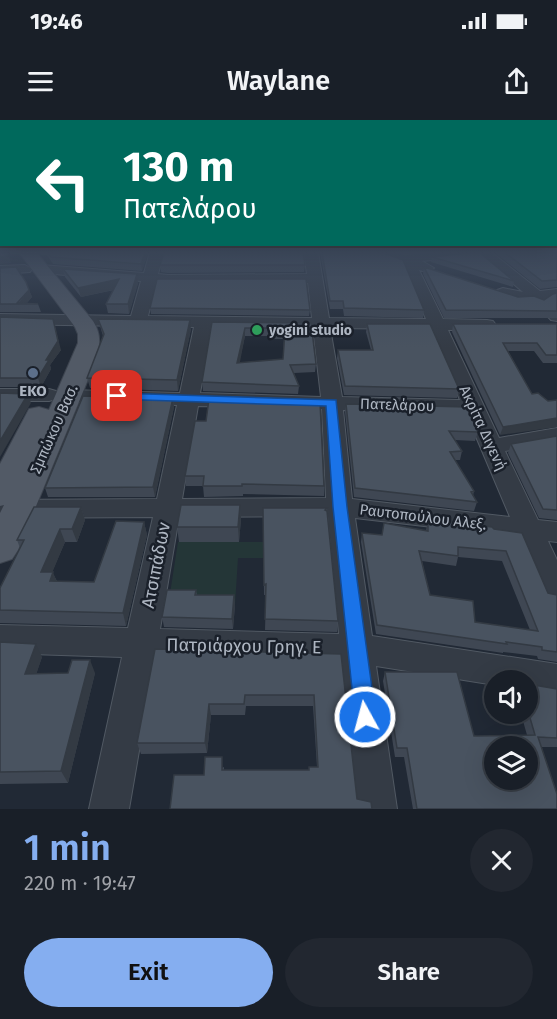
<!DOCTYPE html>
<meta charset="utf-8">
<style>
body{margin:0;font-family:"Fira Sans",sans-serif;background:#222730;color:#f1f3f6;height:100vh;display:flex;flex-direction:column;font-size:22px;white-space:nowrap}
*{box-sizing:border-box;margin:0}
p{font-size:20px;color:#9fa2a8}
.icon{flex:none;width:33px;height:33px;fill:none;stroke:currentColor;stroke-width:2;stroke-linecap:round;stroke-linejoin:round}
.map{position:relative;height:689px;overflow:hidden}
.details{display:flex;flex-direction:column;background:#191f28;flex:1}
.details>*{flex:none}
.top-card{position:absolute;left:0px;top:0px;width:558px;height:126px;box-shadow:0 6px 24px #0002,0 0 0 2px #373d45;background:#00695c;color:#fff;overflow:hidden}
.buttons{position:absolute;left:484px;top:550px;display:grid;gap:12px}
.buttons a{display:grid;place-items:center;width:54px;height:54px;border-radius:50%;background:#191f28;box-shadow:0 6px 24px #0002,0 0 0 2px #373d45;font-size:30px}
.pin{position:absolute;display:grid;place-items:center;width:51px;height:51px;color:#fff;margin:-26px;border-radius:12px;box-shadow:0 3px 9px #0006}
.me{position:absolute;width:66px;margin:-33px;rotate:353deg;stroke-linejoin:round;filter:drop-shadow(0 0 4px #0008)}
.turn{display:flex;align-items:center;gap:21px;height:126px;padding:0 24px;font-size:27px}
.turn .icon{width:78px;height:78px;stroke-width:2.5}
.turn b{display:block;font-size:42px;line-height:51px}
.round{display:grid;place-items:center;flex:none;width:63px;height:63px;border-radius:32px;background:#222730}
.summary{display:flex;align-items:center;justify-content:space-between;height:102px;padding:0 24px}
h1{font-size:36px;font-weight:600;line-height:45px;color:#85aef0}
.cta{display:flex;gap:12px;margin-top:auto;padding:12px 24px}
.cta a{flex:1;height:69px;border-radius:36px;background:#85aef0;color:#111;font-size:24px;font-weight:600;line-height:69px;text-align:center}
.cta a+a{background:#222730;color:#f1f3f6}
.status{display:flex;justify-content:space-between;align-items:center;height:42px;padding:0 30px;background:#191f28;direction:ltr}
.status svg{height:16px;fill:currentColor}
header{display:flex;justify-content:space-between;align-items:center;height:78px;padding:0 24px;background:#191f28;font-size:27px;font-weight:600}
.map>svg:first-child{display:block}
.green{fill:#243637}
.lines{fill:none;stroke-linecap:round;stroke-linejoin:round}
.minor-casing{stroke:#515963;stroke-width:2}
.major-casing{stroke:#3d444f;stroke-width:2}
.minor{fill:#343b45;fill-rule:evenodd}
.major{fill:#525a66;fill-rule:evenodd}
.wall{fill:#3f4753;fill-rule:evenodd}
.shaded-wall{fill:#333a43}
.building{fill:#495360;stroke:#333a43;stroke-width:1.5;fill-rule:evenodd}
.route{fill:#1a73e8;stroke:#114b97;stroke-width:1.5}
.leisure-dot{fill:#2e9e5b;stroke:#1a202a;stroke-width:2}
.service-dot{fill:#5c6f8a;stroke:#1a202a;stroke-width:2}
.labels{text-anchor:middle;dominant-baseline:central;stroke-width:5;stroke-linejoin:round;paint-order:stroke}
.far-poi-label{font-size:14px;font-weight:bold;fill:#aeb6c2;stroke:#1a202a;text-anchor:start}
.poi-label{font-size:15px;font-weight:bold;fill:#aeb6c2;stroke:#1a202a}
.street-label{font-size:15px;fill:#aeb6c2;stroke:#1a202a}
.near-street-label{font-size:18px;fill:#aeb6c2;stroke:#1a202a}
</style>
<div class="status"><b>19:46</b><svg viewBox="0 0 49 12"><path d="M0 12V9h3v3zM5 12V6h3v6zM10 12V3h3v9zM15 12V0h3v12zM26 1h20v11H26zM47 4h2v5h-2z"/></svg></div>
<header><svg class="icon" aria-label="menu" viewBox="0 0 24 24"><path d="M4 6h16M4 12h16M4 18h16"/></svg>Waylane<svg class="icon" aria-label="share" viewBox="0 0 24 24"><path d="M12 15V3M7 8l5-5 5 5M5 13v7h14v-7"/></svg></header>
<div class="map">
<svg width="557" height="689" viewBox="0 0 557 689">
<rect width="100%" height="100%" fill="#212935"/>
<path class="green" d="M178 422H269V438H238L235 485H197L169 480Z"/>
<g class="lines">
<defs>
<path id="minor" d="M150 132H164L158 154 168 155 307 154 304 132H318L329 198 426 199 404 148 406 145 378 135 376 132H395L405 135 434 132H474L467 136 422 141 434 148 427 152 419 150 443 199 487 200 493 201 496 205 493 209 487 210H448L499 318 557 308V322L505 331 538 400 557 402V422L548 421 557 440V484L546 481 519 417 355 398 372 516 557 544V576L528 571V561H495V565L376 546 397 689H357L342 543 155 538 129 689H89L122 537 0 533V505L128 508 153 397 0 398V380L157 379 177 285 69 282 62 280 59 276 62 272 69 270 180 273 194 207 0 204V194L131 196 141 161 41 153 34 149 41 145 144 153ZM156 163H308L312 198 148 196ZM212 207 313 208 321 277 200 273ZM330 208 430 209 460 280 342 277ZM198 286 322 289 326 378 182 379ZM343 290 466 293 510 397 352 379ZM328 396 339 514 160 509 179 397Z
M476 132H491L540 171 557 169V179H549L557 187V201L551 200 533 181 521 182 497 176 495 173 497 170 503 168 523 172Z
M25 145 32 149 30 152 0 154V146Z
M0 269H49L56 271 59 275 56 279 49 281H0Z"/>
<path id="major" d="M19 132H36L93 201C103 217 99 228 94 245L18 430 12 439 0 443V393L4 385 0 386V344L29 289 39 287 49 290 78 223V214L75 207Z"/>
</defs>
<use href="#minor" class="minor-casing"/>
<use href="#major" class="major-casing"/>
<use href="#minor" class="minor"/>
<use href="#major" class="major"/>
</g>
<path class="wall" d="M12 132H18V134H12Z
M38 132H148L142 151 53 144 47 135H41Z
M320 132H381L424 190 423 198 344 196 343 189H330Z
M391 132H445L405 133Z
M494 132H557V167L540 169Z
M468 133 514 161 513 167 431 142 432 137Z
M160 145H305L304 152 168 153 161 152Z
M424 147 518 177 544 180 557 173V198H444L423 154Z
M0 148 29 170 32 177 26 184H38L41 192H0Z
M63 149 138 163 129 194 108 193 106 184 114 170 81 177 65 157Z
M150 188 310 190 309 196 151 194Z
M0 197 61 230 50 245 51 249 41 267H0Z
M98 199 191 209 178 271 90 268 87 258 103 216Z
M212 202 311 203 316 244 315 252 294 253 299 266 298 274 203 271 202 262ZM245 216H274V219H284L283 239 239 243Z
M367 204 459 269 457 278 344 275 337 238 338 230H371L366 212Z
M453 204H557V243H543L534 231H508L532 274 500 315 452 212Z
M173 278 174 287 155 377H48L45 368Z
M346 284 478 312 475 321 455 320 462 331 460 340H455L474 371 473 376 477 382 474 391 354 377 345 292Z
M195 301 324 366V376L243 374V376L204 377 203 366H186L185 356Z
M557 316V400L539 398 508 333 511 324Z
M240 385 241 399 239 422H179L177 407Z
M81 387 85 400 77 422H65L52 452 57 461 94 462 144 402 147 415 126 506 0 503V468L20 428 17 420Z
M263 388H327L338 501 337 512 265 510 266 475H264Z
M428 399 492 407 548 473 557 475V542L538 539 537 536 503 532V533L376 514 361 422 362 413 382 415 426 411ZM458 437 502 441 530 510 475 502 430 475 422 441 456 446Z
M196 470 197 475H234L235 485 233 509 164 507 162 497Z
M0 522 42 537 36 554 95 553 68 663 0 664Z
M155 529 341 534 357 679 204 655 224 647V650H309L317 647 313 586H246L245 595H211L207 633 141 634 137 623Z
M385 552 474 616 527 615 521 594H528V564L557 569V627H541L557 689H413L404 637H395L383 561Z"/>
<path class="shaded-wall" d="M145 132H148L142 151 141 144Z
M9 136 11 143 0 144V137Z
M137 154 138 163 129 194 128 184Z
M119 159 121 168 81 177 78 168Z
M29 170 32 177 26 184H18Z
M53 199 61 230 50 245 51 249 41 267 38 258 46 240Z
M190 200 191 209 178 271 177 260Z
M245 208V216L238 252 237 243Z
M28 274 31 283 0 337V321Z
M173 278 174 287 155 377 153 367Z
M557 298V307L500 315 503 307Z
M240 385 241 399 239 422 238 407Z
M81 387 85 400 77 422 72 409Z
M144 402 147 415 126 506 123 493Z
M60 409 65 422 47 465 41 452Z
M53 452 58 465 50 461Z
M234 475 235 485 233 509 232 499Z
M36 524 42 537 32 567 25 554Z
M90 540 95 553 68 663 61 651Z
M209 584 211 595 207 633 205 623Z"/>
<path class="building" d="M0 132H6L9 136 0 137Z
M48 132H145L141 144 51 137Z
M164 132H303L305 145H160Z
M322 132H381L403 140 424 190 344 188 343 181H330Z
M471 132H479L514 161 432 137 468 133Z
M504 132H557V160L542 161Z
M16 147 26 162 29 170 17 183 38 184H0V148Z
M424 147 518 177 534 176 544 180 553 174 557 173V191L446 190Z
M63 149 137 154 128 184H106L119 159 78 168Z
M157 159H306L310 190 150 188Z
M0 197 53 199 58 221 46 240H49L38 258H0Z
M98 199 190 200 177 260 87 258 104 214Z
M212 202 311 203 316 244 290 245 299 266 202 262ZM245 208H275L274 211H285L283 239 237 243Z
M367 204H430L459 269 345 266 338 230H373Z
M453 204H557V235H546L537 223H503L532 274 538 273 548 281 557 280V298L503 307Z
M0 273 28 274 0 321Z
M83 276 173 278 153 367 45 368Z
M209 279 320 282 324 366 242 364V366H203L204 356H185L195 301H206Z
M346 284 467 287 478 312 449 311 462 331 450 332 474 371 471 372 477 382 355 368Z
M557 316V390L543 389 511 324Z
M181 385H240L238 407H177Z
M34 387H81L72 409H60L41 452H53L50 461 94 462 116 401 144 402 123 493 0 490V468L24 420H17Z
M263 388H327L325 390 327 391 338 501 265 499 266 464 264 465Z
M428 399 492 407 494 409 522 413 548 473 557 475V532L542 530V527L506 522 507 524 377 505 362 413 382 415 384 403 428 411ZM458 427 506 431 538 511 475 502 473 481 430 475 419 431 458 436Z
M167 470H196L195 475H234L232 499 162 497Z
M0 522 36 524 25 554 68 553 72 540H90L61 651 0 652Z
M155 529 341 534 357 679 371 682 372 689H170L174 655H204L205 637H222V650H309V647H318L314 575H245L244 584H209L205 623H137Z
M385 552H457L474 616 535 615 528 591V564L557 569V618L538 617 557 674V689H417L407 628H397ZM495 627H528V660H495Z"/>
<linearGradient id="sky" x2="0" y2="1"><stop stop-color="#12171d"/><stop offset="0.58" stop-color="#3d495c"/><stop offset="1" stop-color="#3d495c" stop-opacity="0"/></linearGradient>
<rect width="557" height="228" fill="url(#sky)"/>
<path class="route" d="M117 273 336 280 347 387 376 597 373 605 365 607 358 605 355 597 333 387 326 286 113 279 111 276Z"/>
<circle class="leisure-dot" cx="257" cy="210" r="6"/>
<circle class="service-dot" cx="33" cy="253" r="6"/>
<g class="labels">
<g class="far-poi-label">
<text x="269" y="210">yogini studio</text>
</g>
<g class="poi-label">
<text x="33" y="271">ΕΚΟ</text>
</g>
<g class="street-label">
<text transform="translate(397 285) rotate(2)">Πατελάρου</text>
<text transform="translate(483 308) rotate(65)">Ακρίτα Διγενή</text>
<text transform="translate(54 309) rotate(-66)">Σμπώκου Βασ.</text>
<text transform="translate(423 397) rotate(7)">Ραυτοπούλου Αλεξ.</text>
</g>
<g class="near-street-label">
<text transform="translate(156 445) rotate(-79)">Ατσιπάδων</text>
<text transform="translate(244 526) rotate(1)">Πατριάρχου Γρηγ. Ε</text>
</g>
</g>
</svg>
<div class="buttons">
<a><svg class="icon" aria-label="sound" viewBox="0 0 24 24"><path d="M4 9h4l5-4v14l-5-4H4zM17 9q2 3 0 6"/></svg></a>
<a><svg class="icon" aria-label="layers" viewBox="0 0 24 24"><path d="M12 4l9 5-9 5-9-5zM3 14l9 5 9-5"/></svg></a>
</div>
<div class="pin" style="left:117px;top:276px;background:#d93025"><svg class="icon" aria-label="arrive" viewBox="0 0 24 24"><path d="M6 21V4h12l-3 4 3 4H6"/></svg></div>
<svg class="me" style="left:365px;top:597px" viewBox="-20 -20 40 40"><circle r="17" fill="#1a73e8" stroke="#fff" stroke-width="3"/><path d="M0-11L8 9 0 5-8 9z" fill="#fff"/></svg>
<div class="top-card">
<div class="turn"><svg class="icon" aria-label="left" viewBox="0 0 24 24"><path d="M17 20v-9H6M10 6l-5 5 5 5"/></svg><div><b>130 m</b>Πατελάρου</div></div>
</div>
</div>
<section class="details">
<div class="summary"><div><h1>1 min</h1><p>220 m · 19:47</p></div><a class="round"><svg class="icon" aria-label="close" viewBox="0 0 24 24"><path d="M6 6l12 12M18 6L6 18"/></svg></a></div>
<div class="cta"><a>Exit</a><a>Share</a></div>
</section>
